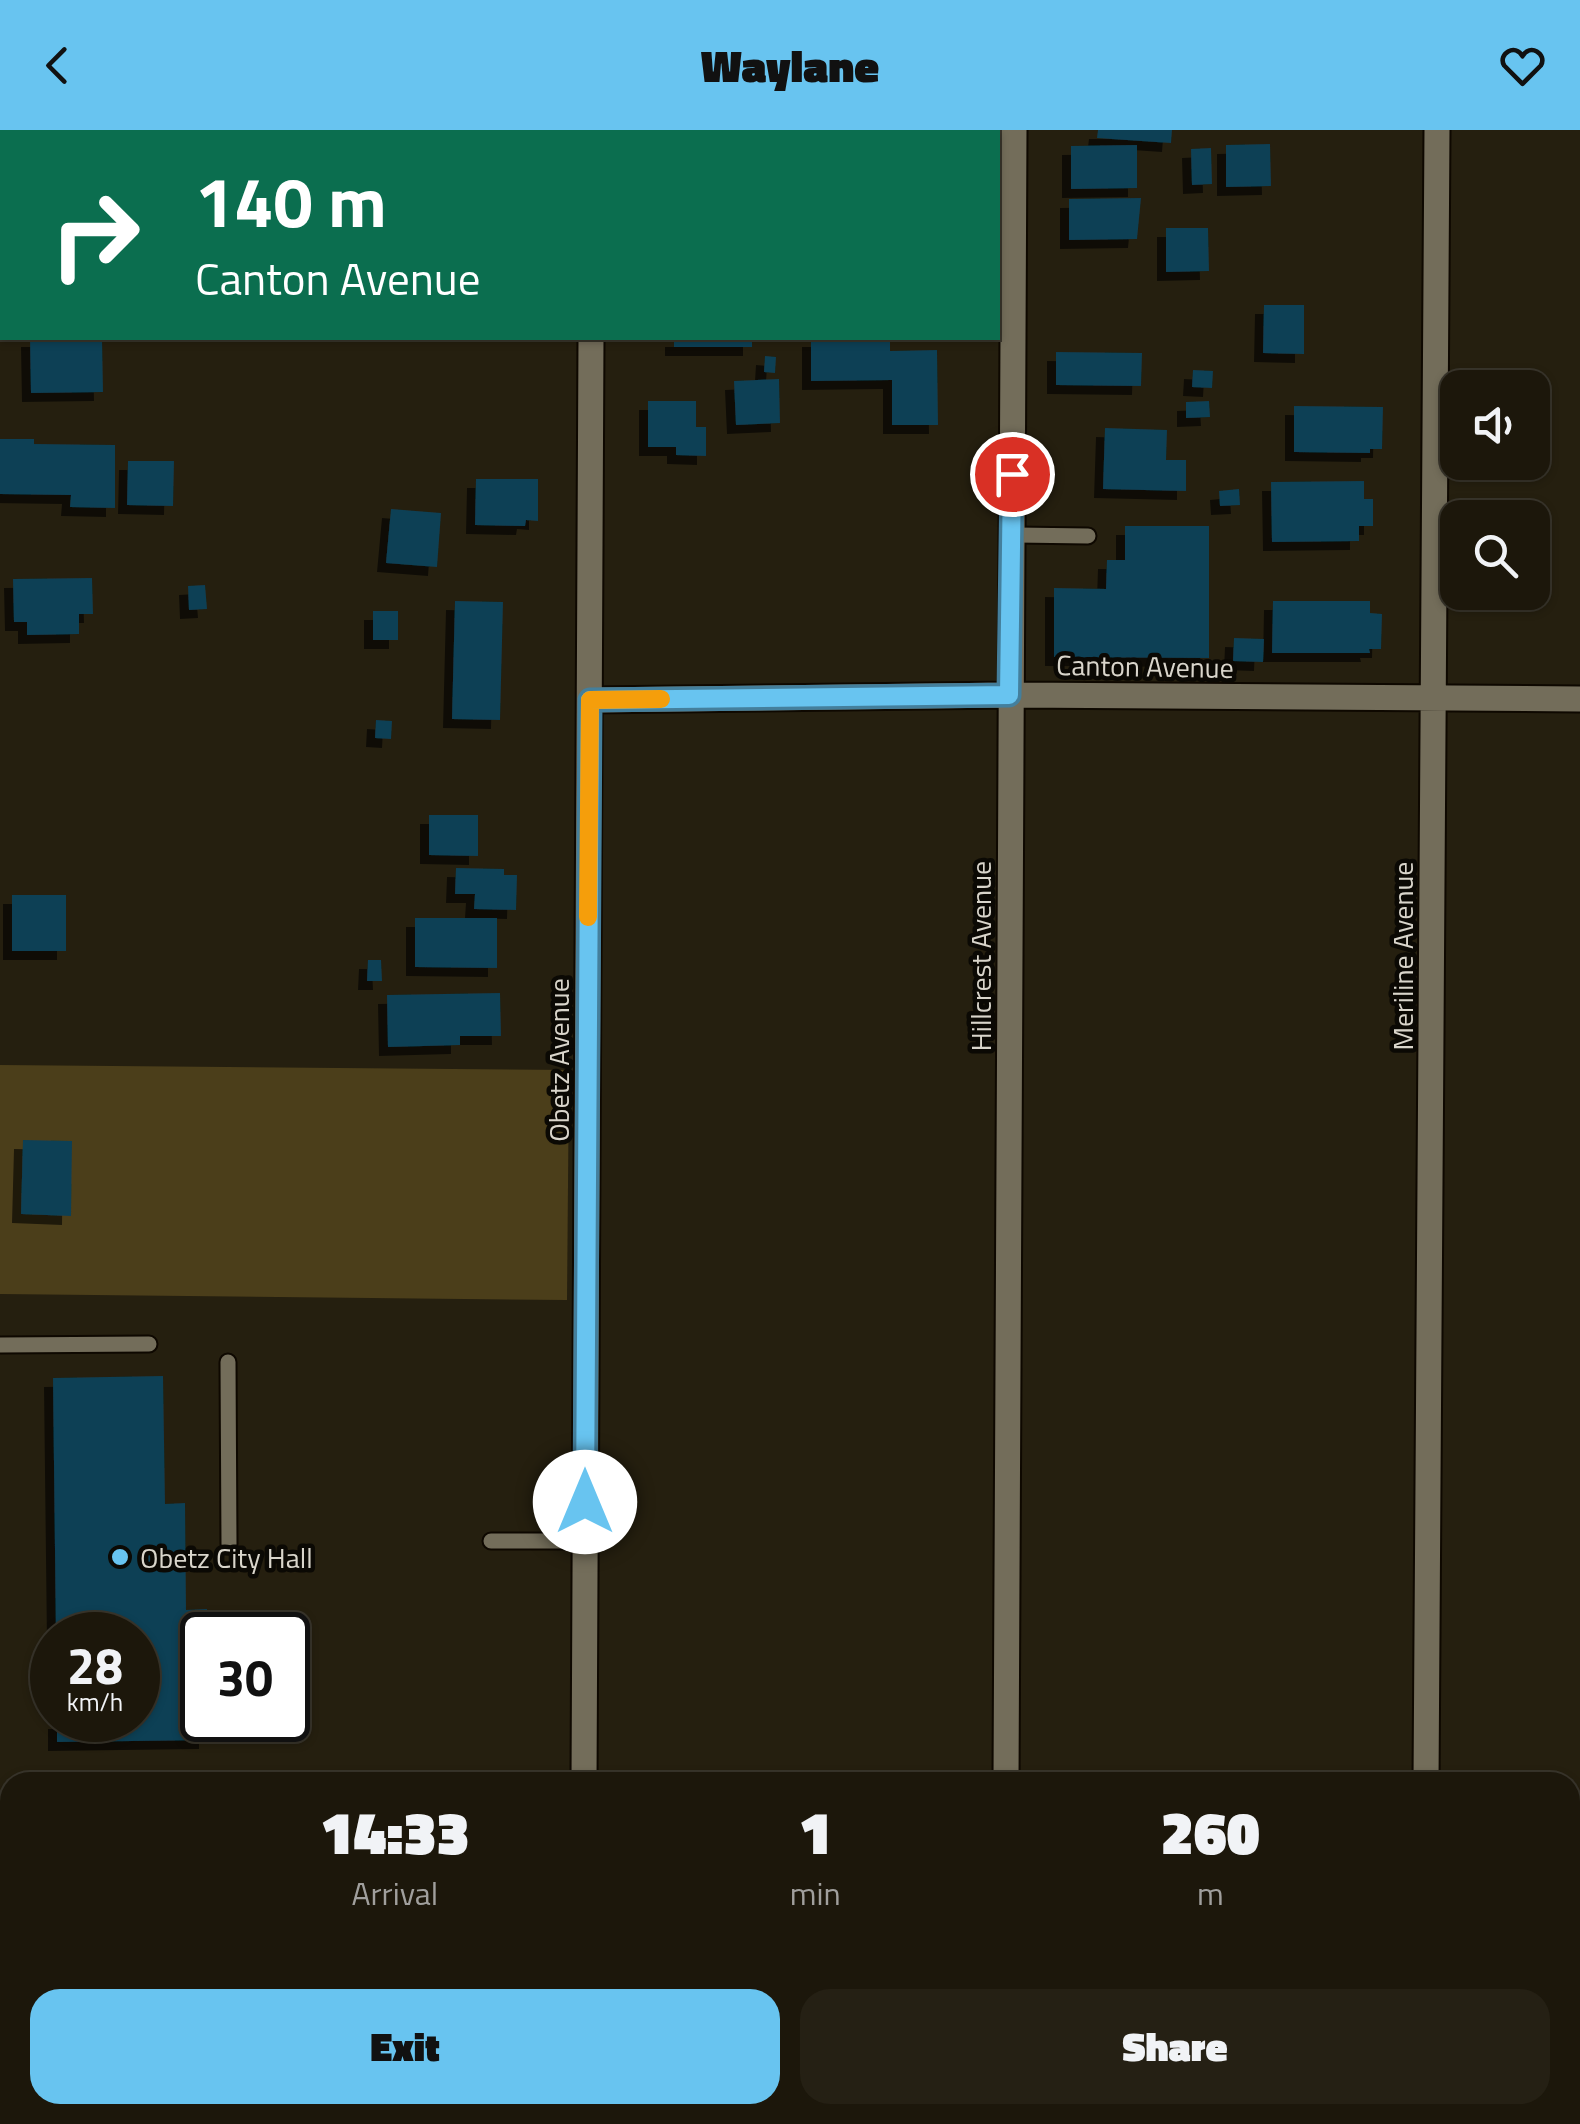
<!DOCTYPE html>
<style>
body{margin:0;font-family:"Titillium Web",sans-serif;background:#252014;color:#f1f3f6;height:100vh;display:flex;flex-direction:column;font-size:38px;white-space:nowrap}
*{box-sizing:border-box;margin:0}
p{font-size:32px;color:#a09f9d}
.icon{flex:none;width:55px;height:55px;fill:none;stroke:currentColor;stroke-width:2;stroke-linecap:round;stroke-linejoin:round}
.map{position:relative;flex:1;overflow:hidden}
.sheet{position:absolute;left:0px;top:1642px;width:1580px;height:352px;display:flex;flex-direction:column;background:#1c170b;border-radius:30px 30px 0 0;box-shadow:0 2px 8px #0004,0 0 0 2px #3a362c}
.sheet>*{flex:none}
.guide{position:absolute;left:0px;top:0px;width:1000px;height:210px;box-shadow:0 2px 8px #0004,0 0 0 2px #3a362c;background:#0b6e4f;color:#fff;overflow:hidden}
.tools{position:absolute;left:1440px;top:240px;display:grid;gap:20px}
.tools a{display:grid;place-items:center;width:110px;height:110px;border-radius:20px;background:#1c170b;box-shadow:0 2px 8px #0004,0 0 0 2px #3a362c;font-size:50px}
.speed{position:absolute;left:30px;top:1482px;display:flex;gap:20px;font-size:50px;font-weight:700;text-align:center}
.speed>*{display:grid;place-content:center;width:130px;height:130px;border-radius:50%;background:#1c170b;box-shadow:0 2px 8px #0004,0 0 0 2px #3a362c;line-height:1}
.speed small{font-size:25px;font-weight:400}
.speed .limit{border:5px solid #111;border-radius:15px;background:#fff;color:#111}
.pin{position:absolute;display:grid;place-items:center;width:85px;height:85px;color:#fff;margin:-42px;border:5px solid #fff;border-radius:50%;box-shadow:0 2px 10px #0007}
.me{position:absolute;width:110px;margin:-55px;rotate:0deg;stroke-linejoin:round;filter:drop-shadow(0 0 8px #0008)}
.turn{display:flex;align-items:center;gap:35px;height:210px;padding:0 30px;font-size:45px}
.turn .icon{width:130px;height:130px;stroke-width:2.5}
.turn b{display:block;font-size:70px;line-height:85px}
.eta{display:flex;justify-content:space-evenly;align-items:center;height:170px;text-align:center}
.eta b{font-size:60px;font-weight:800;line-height:70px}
.button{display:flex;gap:20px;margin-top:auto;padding:20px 30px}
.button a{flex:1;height:115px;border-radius:30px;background:#68c4f0;color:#111;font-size:40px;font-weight:800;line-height:115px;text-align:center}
.button a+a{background:#252014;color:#f1f3f6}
header{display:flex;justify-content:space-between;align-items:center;height:130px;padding:0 30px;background:#68c4f0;color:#111;font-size:45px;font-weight:800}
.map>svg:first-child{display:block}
.green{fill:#4b3e1a}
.building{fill:#103f54;filter:url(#shadow)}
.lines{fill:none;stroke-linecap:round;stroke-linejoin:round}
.service-casing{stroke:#0e0800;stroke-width:19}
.minor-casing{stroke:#0e0800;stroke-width:29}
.service{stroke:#736d5a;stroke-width:15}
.minor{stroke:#736d5a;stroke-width:25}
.route-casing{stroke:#447f9c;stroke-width:25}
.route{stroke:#68c4f0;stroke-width:18}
.slow{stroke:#f59e0b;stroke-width:18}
.poi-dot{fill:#68c4f0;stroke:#0b0904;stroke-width:4}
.labels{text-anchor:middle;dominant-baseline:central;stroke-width:9;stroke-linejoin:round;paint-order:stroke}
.street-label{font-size:28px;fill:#d9d5cb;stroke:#0b0904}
.poi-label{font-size:28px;fill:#d9d5cb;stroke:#0b0904;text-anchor:start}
</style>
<header><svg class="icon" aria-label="back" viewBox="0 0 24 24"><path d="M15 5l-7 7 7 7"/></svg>Waylane<svg class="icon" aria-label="heart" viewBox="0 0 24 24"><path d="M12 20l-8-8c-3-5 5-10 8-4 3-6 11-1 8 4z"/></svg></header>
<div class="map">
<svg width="1580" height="1994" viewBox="0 0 1580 1994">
<defs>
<filter id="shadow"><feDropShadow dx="-9" dy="9" stdDeviation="0" flood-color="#0009"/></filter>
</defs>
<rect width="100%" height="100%" fill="#251f0f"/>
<path class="green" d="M0 935 569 940 567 1170 0 1164Z"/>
<path class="building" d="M1098 0H1172L1171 13 1097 8Z
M1270 14 1271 56 1226 57V15Z
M1137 15V58L1071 59V16Z
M1211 18 1212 54 1192 55 1191 19Z
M1141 68 1137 109 1069 110V69Z
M1166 98H1208L1209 141 1166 142Z
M1264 175H1304V224L1263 223Z
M30 208H102L103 262 31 263Z
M674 208H752V217H674Z
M811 208H890V221L937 220 938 295H892V250L811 251Z
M1056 222 1142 223 1141 256 1056 255Z
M765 226 776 227 775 243 764 242Z
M1193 240 1213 241 1212 258 1192 257Z
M779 249 780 293 736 295 734 251Z
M648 271H696V297H706V326L676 325V317H648Z
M1209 271 1210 287 1186 288V272Z
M1294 276 1383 277 1382 319H1370V323L1294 322Z
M1105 298 1167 300 1166 330H1186V361L1103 359Z
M0 309H34V314L115 315V378L70 377 71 365 0 364Z
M128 331H174L173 376 127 375Z
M476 349H538V391L526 390 525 396 475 395Z
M1364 351V369H1373V396H1359V411L1272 412 1271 352Z
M1239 359 1240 375 1220 376 1219 361Z
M391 379 441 383 437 437 386 433Z
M1125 396H1209V528L1054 527V458L1106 459 1107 430H1125Z
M92 448 93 484H79V504L27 505V492H14L13 449Z
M205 455 207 479 189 480 188 456Z
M455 471 503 472 500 590 452 589Z
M1273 471H1370V483L1382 484 1381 519H1369L1370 523H1272Z
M373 481H398V510H373Z
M1234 508 1264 509 1263 532 1233 531Z
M376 590 392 591 391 609 375 608Z
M429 685H478V726L429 725Z
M456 738 504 739V745H517L516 780 474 779 475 764H455Z
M12 765H66V821H12Z
M415 788H497V838L415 837Z
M368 830H381L382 851H367Z
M500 863 501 906H460V915L388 917 387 865Z
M23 1010 72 1011 71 1086 21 1084Z
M163 1246 165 1374 185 1373 186 1480 207 1479V1505H202V1590H208V1610L57 1612V1590H138V1505H56L53 1248Z"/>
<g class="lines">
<defs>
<path id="service" d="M1011 405 1088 406
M0 1215 149 1214
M228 1232 229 1414
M491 1411H585"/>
<path id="minor" d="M592 2V0
M590 570 1009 565 1580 569
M584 1652 591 208
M1006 1652 1014 0
M1426 1652 1437 0
M1570 1737H1580
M582 1994V1985
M1005 1994V1985
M1423 1994V1985"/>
</defs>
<use href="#service" class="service-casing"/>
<use href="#minor" class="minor-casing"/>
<use href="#service" class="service"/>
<use href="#minor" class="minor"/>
</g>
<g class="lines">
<defs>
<path id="route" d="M585 1372 590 570 1009 565 1012 344"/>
</defs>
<use href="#route" class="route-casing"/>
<use href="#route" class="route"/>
<path class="slow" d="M588 787 590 570 661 569"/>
</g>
<circle class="poi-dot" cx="120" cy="1427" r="10"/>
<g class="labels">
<g class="street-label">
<text transform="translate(1145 536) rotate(1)">Canton Avenue</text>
<text transform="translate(980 826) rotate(-90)">Hillcrest Avenue</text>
<text transform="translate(1402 826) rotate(-90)">Meriline Avenue</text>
<text transform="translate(558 930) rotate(-90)">Obetz Avenue</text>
</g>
<g class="poi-label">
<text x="140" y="1427">Obetz City Hall</text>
</g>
</g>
</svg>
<div class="tools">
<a><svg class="icon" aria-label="sound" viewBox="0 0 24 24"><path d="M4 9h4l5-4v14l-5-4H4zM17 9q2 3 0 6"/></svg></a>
<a><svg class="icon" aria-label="search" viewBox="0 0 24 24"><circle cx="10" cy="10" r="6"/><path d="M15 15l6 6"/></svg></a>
</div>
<div class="speed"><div>28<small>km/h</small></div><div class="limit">30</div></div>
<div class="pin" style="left:1012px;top:344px;background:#d93025"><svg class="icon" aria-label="arrive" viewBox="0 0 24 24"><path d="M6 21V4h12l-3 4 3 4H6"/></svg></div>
<svg class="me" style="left:585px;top:1372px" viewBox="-20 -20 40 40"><circle r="19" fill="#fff"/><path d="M0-13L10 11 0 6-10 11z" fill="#68c4f0"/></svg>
<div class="guide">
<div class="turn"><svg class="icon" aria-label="right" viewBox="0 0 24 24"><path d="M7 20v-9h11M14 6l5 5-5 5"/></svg><div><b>140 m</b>Canton Avenue</div></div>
</div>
<section class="sheet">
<div class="eta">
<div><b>14:33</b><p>Arrival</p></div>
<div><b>1</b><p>min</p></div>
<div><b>260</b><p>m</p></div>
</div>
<div class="button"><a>Exit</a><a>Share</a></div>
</section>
</div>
